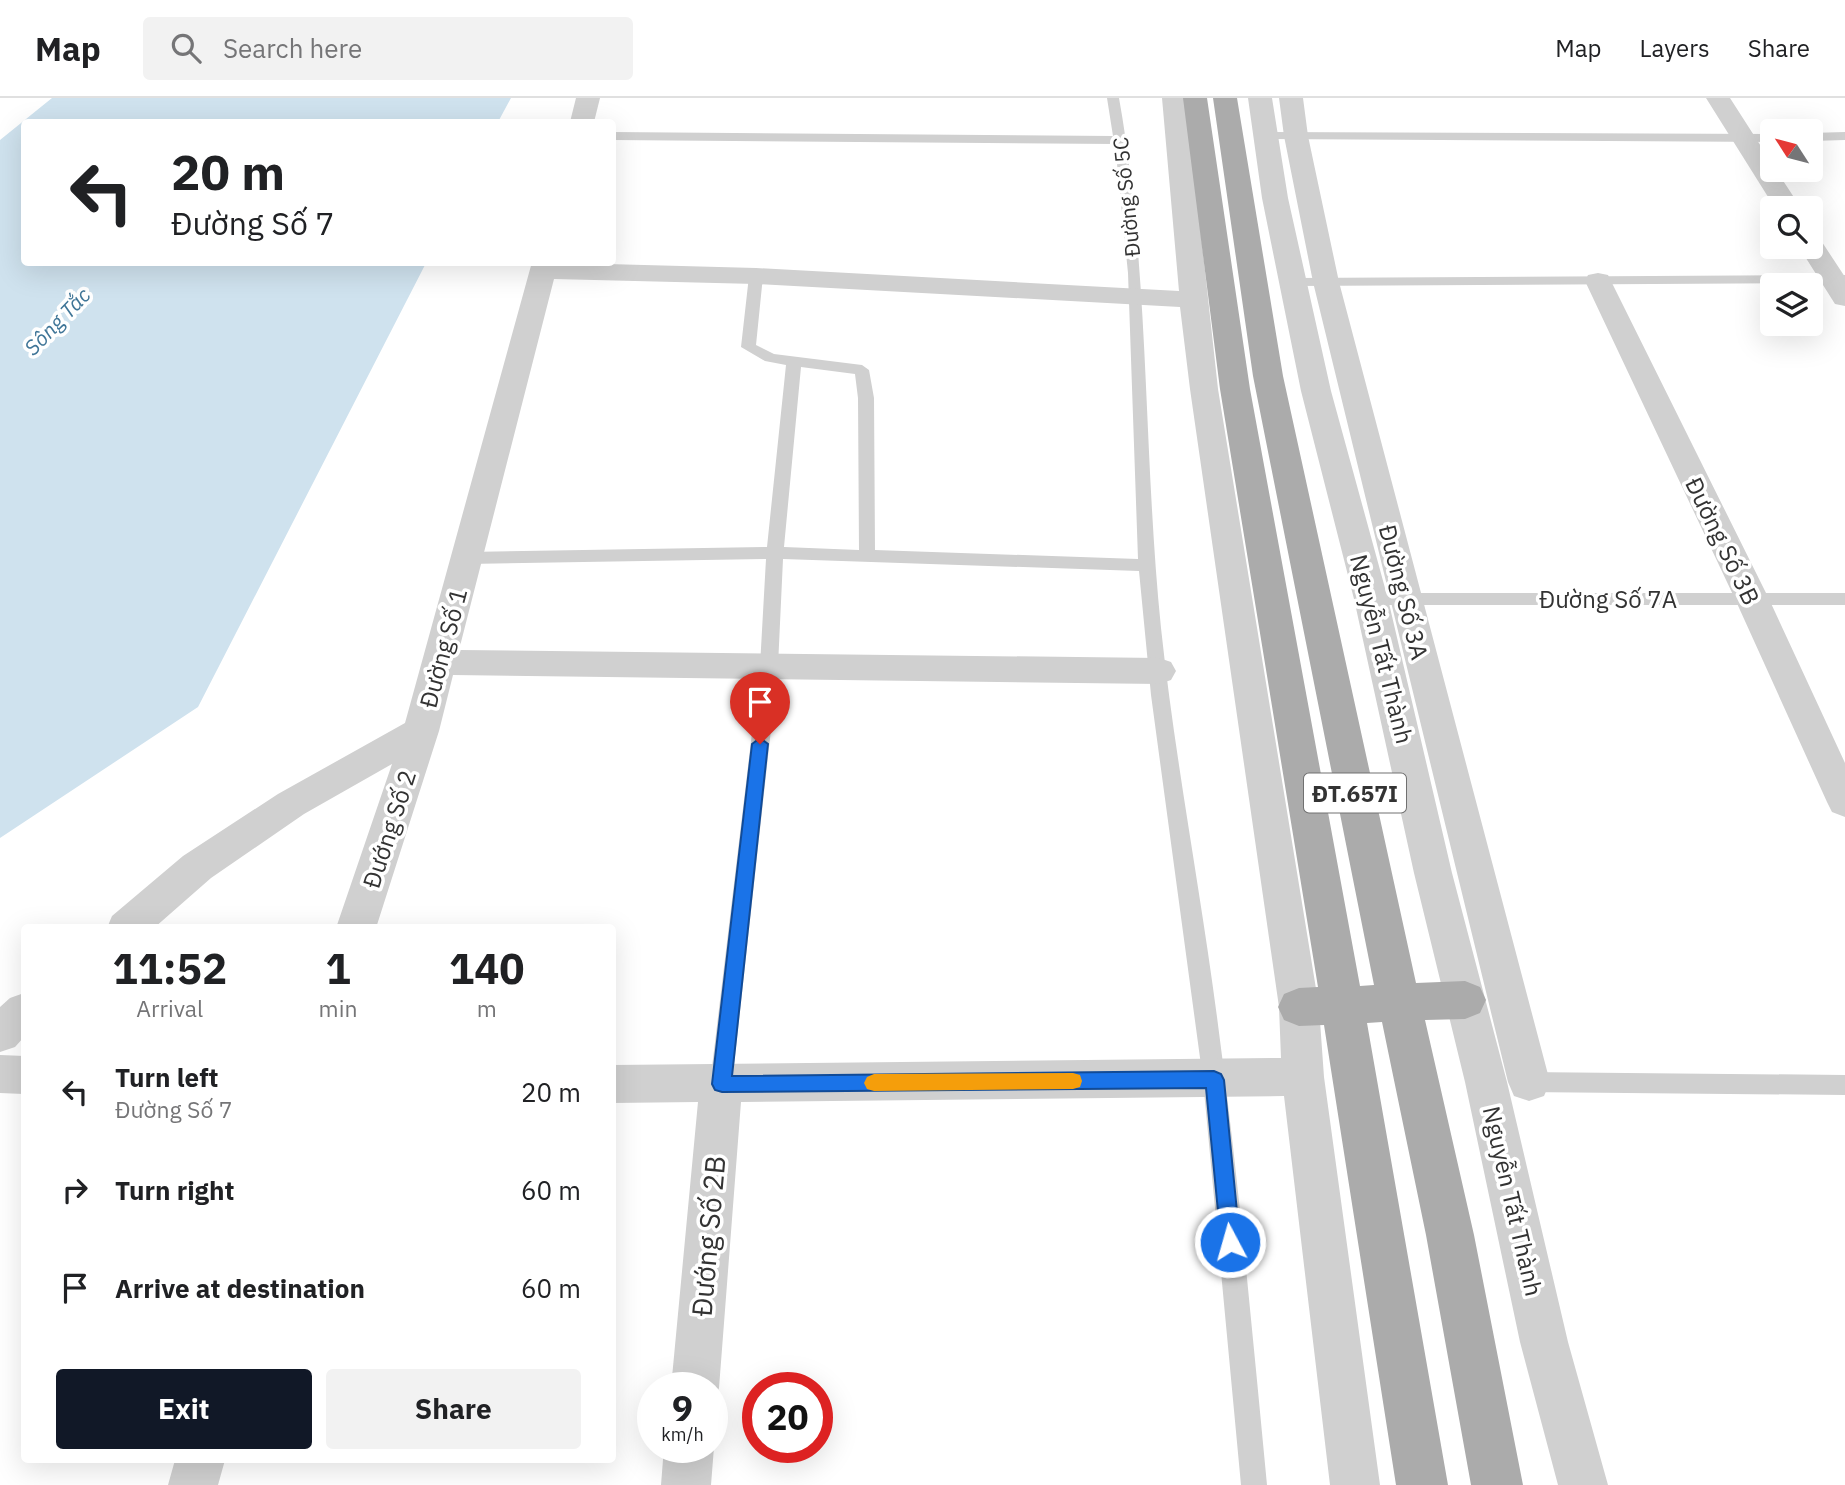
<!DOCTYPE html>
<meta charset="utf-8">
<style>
body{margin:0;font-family:"IBM Plex Sans",sans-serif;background:#f2f2f2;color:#202124;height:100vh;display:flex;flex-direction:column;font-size:26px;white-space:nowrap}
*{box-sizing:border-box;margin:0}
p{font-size:23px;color:#757577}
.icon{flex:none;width:38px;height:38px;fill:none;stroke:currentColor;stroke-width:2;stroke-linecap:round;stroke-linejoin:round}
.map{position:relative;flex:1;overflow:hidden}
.details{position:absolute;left:21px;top:826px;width:595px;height:539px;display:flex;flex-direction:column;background:#fff;border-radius:7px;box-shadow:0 7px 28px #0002}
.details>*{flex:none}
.hud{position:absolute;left:21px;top:21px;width:595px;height:147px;border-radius:7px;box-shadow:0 7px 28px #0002;background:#fff;color:#202124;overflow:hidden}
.needle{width:46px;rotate:306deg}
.tools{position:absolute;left:1760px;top:21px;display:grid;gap:14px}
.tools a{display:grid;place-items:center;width:63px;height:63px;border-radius:7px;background:#fff;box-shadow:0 7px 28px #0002;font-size:35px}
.speed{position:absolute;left:637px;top:1274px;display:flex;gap:14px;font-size:35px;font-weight:700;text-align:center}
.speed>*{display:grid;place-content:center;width:91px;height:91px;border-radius:50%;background:#fff;box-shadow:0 7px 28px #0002;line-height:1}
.speed small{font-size:18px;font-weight:400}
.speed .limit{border:10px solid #d22;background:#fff;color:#111}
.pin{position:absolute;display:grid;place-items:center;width:60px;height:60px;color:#fff;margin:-72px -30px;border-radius:50% 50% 50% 0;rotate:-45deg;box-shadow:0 0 7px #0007}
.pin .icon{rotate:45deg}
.me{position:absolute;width:77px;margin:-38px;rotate:354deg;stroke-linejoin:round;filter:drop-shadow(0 0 5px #0008)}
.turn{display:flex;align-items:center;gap:24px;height:147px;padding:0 35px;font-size:32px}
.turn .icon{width:91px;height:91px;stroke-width:2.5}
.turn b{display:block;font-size:49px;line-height:60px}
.eta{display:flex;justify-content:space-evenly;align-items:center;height:119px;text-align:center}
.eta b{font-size:42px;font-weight:700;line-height:49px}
.action{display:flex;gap:14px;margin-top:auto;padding:14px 35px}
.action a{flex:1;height:80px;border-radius:7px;background:#111827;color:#fff;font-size:28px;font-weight:700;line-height:80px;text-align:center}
.action a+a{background:#f2f2f2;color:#202124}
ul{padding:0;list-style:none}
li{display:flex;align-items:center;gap:21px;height:98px;padding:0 35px}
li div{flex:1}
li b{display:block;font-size:26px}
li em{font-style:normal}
header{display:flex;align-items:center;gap:42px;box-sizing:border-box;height:98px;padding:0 35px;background:#fff;border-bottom:2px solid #e0e0e0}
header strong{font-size:33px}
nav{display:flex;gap:38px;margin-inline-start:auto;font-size:24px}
.search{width:490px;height:63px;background:#f2f2f2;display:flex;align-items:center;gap:18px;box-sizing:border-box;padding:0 24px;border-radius:7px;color:#757577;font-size:26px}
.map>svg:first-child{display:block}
.water{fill:#cfe2ee}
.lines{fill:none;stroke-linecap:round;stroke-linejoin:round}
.lane{fill:#d0d0d0;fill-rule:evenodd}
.street{fill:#d0d0d0;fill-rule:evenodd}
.primary{fill:#ababab;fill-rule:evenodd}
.route{fill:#1a73e8;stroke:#114b97;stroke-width:2}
.slow{fill:#f59e0b}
.labels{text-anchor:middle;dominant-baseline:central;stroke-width:7;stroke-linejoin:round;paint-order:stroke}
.far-street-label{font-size:21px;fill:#333;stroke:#fff}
.far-water-label{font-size:21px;font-style:italic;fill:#3f7597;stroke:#fff}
.shield{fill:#fff;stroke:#707070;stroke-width:2}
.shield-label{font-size:23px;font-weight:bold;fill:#333}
.street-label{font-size:24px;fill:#333;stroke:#fff}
.near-street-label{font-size:28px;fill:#333;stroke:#fff}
</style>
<header>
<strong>Map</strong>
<div class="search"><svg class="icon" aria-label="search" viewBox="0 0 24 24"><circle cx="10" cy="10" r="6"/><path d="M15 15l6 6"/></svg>Search here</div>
<nav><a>Map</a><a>Layers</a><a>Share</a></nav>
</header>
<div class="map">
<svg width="1845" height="1387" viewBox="0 0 1845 1387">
<rect width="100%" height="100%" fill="#fff"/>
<path class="water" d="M52 0H511L498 24H24V164L426 165 198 609 0 740V42Z"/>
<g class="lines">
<path class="lane" d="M1107 0H1119C1150 174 1143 354 1161 530 1175 661 1200 789 1217 919 1238 1075 1252 1231 1267 1387H1241L1203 982 1151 597 1139 473 783 461 778 568 732 986 729 993 721 996 713 993 710 986 760 568 766 461 467 466 459 460 467 454 767 449 786 267 765 263 741 249 749 178 756 174 763 178 756 247 774 256 862 267 869 272 874 300 875 452 1138 461 1128 175 1115 46 612 42V34L1113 38ZM801 269 855 276 858 300 859 452 784 449Z
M1266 34 1773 36V44L1262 41 1260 38Z
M1845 34V42L1811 43V35Z
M1845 177V185L1294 188 1287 184 1294 180Z
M1371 495H1845V507H1371L1362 501Z
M1524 974 1845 977V997L1524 994 1516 991 1513 984 1516 977Z"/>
<path class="street" d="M576 0H600L594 24H570Z
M1162 0H1186L1218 291 1319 909 1324 979 1380 1387H1330L1284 998 741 1004 719 1290 712 1307V1290H671L698 1004 612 1005V967L1281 960 1279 909 1190 291 1180 209 756 186 554 181 459 552 1159 560 1171 564 1176 573 1171 582 1159 586 453 577 439 633 376 830H336L392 666 304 716 211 780 154 830H107L112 818 183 758 278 696 405 625 532 164 756 170 1179 193Z
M1248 0H1272L1288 100 1331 293 1388 501 1452 775 1507 984 1568 1244 1608 1387H1558L1520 1244 1465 984 1414 775 1354 501 1301 293 1262 100Z
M1279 0H1303L1308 38 1339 184 1550 984 1544 998 1529 1003 1514 998 1508 984 1313 184 1284 38Z
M1706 0H1730L1773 67V72H1776L1801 110H1775Z
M1811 139 1820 141 1845 179V208L1835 206 1799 149H1811Z
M1598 175 1608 177 1611 183 1769 501 1845 665V719L1832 714 1827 704 1735 501 1585 183 1588 177Z
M24 895V939L15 949 0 954V909L10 900Z
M0 957 24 958V996L0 995Z
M712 1345 714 1349 711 1387H661L664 1349H712Z
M175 1362H225L218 1387H168Z"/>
<path class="primary" d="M1183 0H1207L1250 291 1360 888 1374 887 1253 278 1213 0H1237L1283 278 1416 885 1465 883 1480 889 1486 902 1480 915 1465 921 1425 922 1474 1137 1523 1387H1471L1426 1137 1382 924 1367 925 1448 1387H1396L1324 927 1299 928 1284 922 1278 909 1284 896 1299 890 1318 889 1220 291Z"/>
</g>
<path class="route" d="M760 640 768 646 732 978 1214 973 1221 976 1224 982 1240 1144 1237 1151 1230 1153 1223 1151 1221 1144 1206 990 722 994 715 992 712 986 752 646Z"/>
<path class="slow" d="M1073 975 1080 977 1082 983 1080 989 1073 991 874 993 867 991 864 985 867 979 874 976Z"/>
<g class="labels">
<g class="far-street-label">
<text transform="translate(1126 99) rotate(-96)">Đường Số 5C</text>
</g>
<g class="far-water-label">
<text transform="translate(57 223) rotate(-46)">Sông Tắc</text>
</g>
<rect class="shield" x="1304" y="675.5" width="102" height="39" rx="5"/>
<g class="shield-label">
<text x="1355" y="695">ĐT.657I</text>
</g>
<g class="street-label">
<text transform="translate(1723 443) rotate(64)">Đường Số 3B</text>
<text transform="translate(1404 494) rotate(76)">Đường Số 3A</text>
<text x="1608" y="501">Đường Số 7A</text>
<text transform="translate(443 550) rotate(-75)">Đường Số 1</text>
<text transform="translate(1382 551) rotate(76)">Nguyễn Tất Thành</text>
<text transform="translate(389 731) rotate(-72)">Đướng Số 2</text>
<text transform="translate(1513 1103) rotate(77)">Nguyễn Tất Thành</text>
</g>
<g class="near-street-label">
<text transform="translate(708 1138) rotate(-85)">Đướng Số 2B</text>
</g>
</g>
</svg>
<div class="tools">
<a><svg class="needle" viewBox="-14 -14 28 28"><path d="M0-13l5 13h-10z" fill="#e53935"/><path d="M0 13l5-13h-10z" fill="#757577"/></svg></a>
<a><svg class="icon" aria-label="search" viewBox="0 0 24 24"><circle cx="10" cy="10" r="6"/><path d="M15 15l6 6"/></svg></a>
<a><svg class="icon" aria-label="layers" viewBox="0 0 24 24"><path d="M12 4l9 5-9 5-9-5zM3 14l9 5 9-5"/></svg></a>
</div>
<div class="speed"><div>9<small>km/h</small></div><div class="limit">20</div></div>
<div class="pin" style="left:760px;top:646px;background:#d93025"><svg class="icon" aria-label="arrive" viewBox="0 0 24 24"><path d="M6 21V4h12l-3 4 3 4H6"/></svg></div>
<svg class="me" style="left:1230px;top:1144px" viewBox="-20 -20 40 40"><circle r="17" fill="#1a73e8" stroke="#fff" stroke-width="3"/><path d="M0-11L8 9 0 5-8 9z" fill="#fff"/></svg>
<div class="hud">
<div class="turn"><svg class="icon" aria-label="left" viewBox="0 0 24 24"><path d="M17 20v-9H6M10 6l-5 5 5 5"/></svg><div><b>20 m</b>Đường Số 7</div></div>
</div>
<section class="details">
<div class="eta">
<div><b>11:52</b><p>Arrival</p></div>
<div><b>1</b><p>min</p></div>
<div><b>140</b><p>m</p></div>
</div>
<ul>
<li><svg class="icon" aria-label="left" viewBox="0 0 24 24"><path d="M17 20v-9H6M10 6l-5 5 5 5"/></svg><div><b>Turn left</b><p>Đường Số 7</p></div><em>20 m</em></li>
<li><svg class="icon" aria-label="right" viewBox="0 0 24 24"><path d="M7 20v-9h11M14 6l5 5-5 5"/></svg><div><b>Turn right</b></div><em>60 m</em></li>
<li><svg class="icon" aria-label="arrive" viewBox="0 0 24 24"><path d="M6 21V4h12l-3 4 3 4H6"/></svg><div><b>Arrive at destination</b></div><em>60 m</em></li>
</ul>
<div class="action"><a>Exit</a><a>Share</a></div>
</section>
</div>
